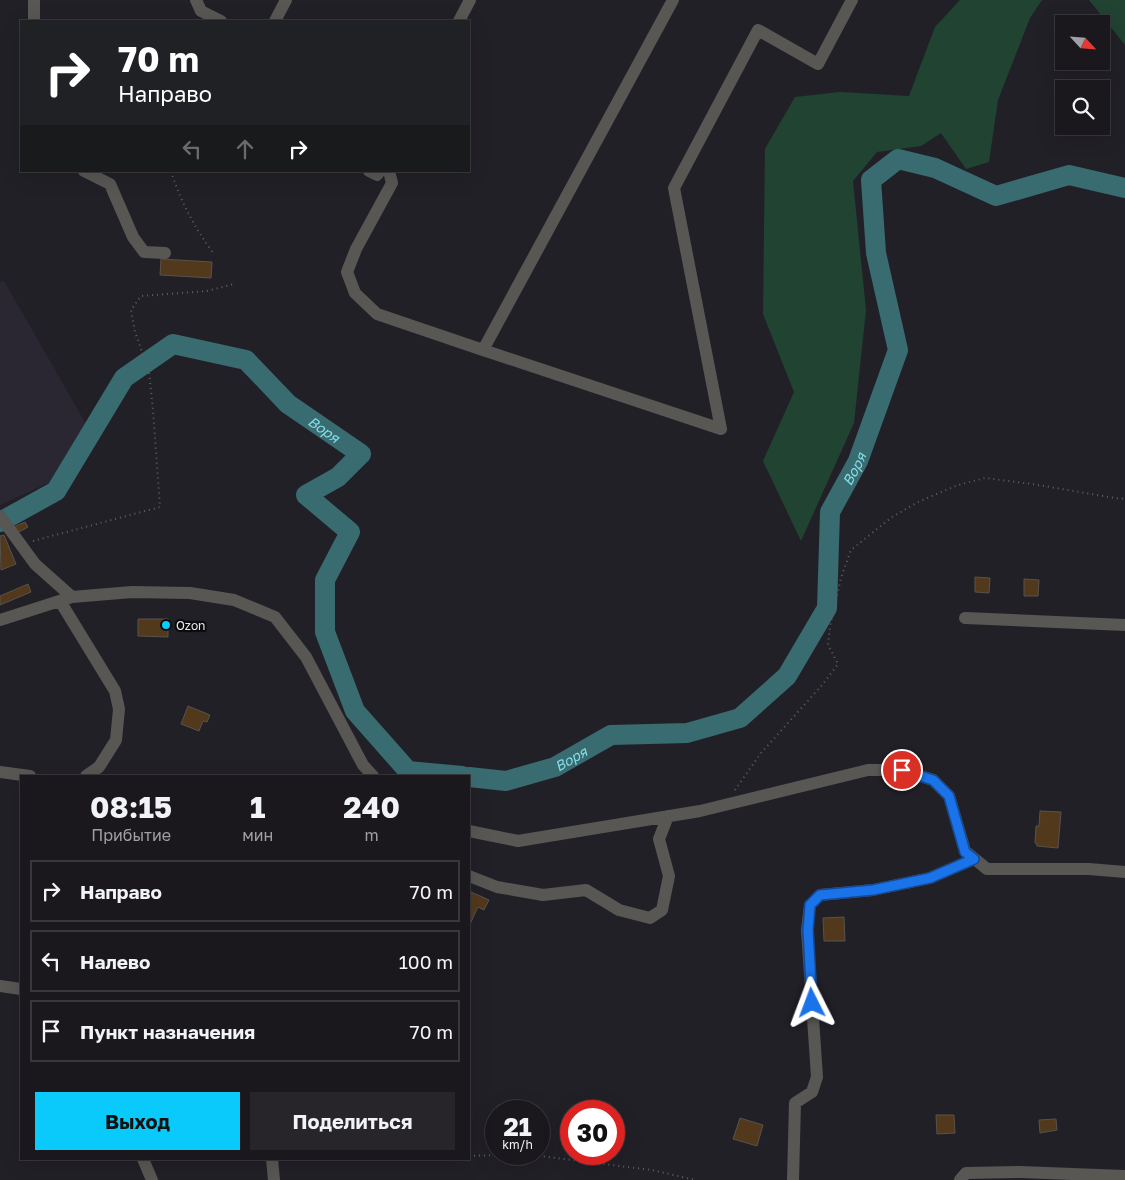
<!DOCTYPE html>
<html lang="ru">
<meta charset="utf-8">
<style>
body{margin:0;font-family:"Golos Text",sans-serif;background:#27252a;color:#f1f3f6;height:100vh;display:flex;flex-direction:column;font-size:19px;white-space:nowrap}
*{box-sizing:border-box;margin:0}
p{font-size:16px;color:#9fa0a4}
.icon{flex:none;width:28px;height:28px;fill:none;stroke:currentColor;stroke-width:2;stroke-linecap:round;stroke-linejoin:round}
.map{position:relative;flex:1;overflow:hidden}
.panel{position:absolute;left:20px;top:775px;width:450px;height:385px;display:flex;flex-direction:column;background:#1a181d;border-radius:0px;box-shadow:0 5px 20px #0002,0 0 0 1px #38373b}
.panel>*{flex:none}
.hud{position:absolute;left:20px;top:20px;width:450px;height:152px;border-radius:0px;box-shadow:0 5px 20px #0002,0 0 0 1px #38373b;background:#202124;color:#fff;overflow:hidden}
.needle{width:32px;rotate:116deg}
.controls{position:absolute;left:1055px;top:15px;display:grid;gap:10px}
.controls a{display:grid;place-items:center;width:55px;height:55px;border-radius:0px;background:#1a181d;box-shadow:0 5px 20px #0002,0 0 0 1px #38373b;font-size:25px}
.speed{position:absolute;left:485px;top:1100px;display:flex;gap:10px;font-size:25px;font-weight:700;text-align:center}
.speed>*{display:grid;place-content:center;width:65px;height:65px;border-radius:50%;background:#1a181d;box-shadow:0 5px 20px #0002,0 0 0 1px #38373b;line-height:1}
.speed small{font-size:12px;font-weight:400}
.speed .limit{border:8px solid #d22;background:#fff;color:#111}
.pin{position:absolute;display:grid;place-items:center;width:42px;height:42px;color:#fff;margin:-21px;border:2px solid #fff;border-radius:50%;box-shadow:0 1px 5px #0007}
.me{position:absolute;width:55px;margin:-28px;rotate:357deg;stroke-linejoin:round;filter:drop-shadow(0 0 4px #0008)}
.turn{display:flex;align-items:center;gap:18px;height:105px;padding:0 15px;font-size:22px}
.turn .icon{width:65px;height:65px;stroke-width:2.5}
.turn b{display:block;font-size:35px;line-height:42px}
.lanes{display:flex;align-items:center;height:48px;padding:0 15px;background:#0003;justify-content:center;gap:25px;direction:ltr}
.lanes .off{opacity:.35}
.eta{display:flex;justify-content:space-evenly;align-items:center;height:85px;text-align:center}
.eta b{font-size:30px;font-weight:700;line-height:35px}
.primary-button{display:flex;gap:10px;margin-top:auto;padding:10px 15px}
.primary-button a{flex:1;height:58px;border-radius:0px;background:#09cafa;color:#111;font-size:20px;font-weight:700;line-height:58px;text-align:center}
.primary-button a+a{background:#27252a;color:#f1f3f6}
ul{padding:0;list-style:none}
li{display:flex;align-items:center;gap:15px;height:62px;margin:0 10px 8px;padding:0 5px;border:2px solid #38373b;border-radius:0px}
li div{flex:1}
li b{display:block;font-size:19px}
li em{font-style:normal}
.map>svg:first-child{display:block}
.built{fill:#2a2733}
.green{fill:#214332}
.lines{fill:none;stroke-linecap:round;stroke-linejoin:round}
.river{stroke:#396c71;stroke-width:20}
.building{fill:#52391c;stroke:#58524c}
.path{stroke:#615f66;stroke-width:2;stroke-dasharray:1 4;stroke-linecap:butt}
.minor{stroke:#585754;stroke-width:12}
.route-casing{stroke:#114b97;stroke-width:12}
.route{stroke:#1a73e8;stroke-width:9}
.poi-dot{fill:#09cafa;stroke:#0b0a0d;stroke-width:2}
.labels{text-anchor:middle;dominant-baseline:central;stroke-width:4.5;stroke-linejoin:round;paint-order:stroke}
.poi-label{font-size:12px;fill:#eae9ee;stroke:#0b0a0d;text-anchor:start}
.water-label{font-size:14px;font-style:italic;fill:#85dde6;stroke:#0b0a0d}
</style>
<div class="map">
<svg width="1125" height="1180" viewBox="0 0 1125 1180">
<rect width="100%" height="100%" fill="#222027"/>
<path class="built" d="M4 281 86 424 50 482 0 505V282Z"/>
<path class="green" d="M960 0H1042L1030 18 998 100 989 162 966 169 941 133 921 146 877 152 853 181 866 310 854 423 801 541 763 461 794 392 763 314 765 149 795 97 840 92 909 96 935 27Z
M1089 0H1125V45Z"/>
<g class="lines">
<g class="river">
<path id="s1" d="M0 522 56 491 124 378 173 344 246 360 288 404 361 454 338 477 306 495 350 532 325 580V632L355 711 408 771 462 776"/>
<path id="s2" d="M469 777 506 781 555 767 611 735 687 733 740 718 787 676 827 608 830 512 858 461 898 350 876 253 871 180 898 159 935 168 996 196 1069 175 1125 188"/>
</g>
</g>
<path class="building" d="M161 259 212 262 211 278 160 275Z
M25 522 28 527 17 533 14 527Z
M4 535 16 564 1 570 0 536Z
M975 577 990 578 989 593 975 592Z
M1024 579 1039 580 1038 596H1024Z
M28 584 31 592 0 605V596Z
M138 619H168V637L138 636Z
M188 706 210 715 207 722 203 721 199 731 181 724Z
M1040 811 1061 812 1058 848 1037 846V844L1035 843 1036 826H1039Z
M469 891 489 900 484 910 478 907 470 924Z
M844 917 845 941H824L823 918Z
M936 1115H954L955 1133 937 1134Z
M740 1118 763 1125 757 1146 733 1139Z
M1056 1119 1057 1130 1040 1133 1039 1120Z"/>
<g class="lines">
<path class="path" d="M171 171C181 203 194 226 213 253
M33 541 160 507 153 410 149 372 135 332 131 310 141 296 207 291 234 284
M735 790 761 753 823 684 838 664 828 645 830 626 841 578 851 550 892 517 920 501 958 485 985 478 1032 484 1121 499 1125 498
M469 1156 524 1154 652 1170 695 1180"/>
<path class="minor" d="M34 0V21
M196 0 201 11 221 21
M275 21 286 0
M459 21 470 0
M84 171 110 184 133 237 144 252 165 253
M369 171 377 175 380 171
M389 171 392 183 356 249 347 272 355 293 377 314 483 350 673 0
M483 350 721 429 674 188 758 30 818 64 852 0
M0 516 35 564 72 597
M60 601 115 691 119 709 116 740 99 767 86 776
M965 618 1125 625
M0 620 72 597 132 592 190 593 234 600 275 617 306 657 363 765 373 776
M0 772 30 776
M469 831 518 841 700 811 868 770H902L933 780 949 796 965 851 987 869H1089L1125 872
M469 876 497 887 543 895 586 890 619 910 650 918 662 910 669 876 659 839 668 816
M0 986 21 989
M143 1159 152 1180
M272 1159 274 1180
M793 1180 795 1103 812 1092 817 1077 807 930 810 905 820 895 873 890 930 878 974 859
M960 1180 966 1173 1020 1172 1125 1176"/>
</g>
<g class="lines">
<defs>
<path id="route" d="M812 1003 808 930 810 905 820 895 873 890 930 878 974 859 965 852 949 796 933 780 902 770"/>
</defs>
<use href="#route" class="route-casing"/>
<use href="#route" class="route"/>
</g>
<circle class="poi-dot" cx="166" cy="625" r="5"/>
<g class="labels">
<g class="poi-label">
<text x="176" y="625">Ozon</text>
</g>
<g class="water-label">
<text stroke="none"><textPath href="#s1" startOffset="435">Воря</textPath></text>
<text stroke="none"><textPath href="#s2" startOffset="571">Воря</textPath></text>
<text stroke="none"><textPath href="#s2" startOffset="106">Воря</textPath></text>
</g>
</g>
</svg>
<div class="controls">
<a><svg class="needle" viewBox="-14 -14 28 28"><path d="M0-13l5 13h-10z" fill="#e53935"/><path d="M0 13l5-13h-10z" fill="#9fa0a4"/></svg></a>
<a><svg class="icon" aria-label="search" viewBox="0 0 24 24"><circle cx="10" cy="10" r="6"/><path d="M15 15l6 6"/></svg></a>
</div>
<div class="speed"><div>21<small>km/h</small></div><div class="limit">30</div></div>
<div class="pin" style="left:902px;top:770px;background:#d93025"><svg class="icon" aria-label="arrive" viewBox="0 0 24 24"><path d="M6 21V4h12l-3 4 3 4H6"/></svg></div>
<svg class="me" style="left:812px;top:1003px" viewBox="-20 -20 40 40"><path d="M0-17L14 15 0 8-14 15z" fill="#1a73e8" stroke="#fff" stroke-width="4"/></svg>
<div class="hud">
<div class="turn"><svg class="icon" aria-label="right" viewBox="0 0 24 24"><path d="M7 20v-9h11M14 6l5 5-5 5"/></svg><div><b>70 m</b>Направо</div></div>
<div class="lanes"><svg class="icon off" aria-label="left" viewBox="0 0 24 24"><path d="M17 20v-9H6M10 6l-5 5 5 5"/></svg><svg class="icon off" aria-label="ahead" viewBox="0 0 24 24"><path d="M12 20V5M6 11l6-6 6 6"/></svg><svg class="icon" aria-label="right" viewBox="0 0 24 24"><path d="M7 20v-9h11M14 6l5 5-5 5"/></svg></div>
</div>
<section class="panel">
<div class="eta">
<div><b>08:15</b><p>Прибытие</p></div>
<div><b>1</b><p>мин</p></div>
<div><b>240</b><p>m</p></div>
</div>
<ul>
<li><svg class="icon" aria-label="right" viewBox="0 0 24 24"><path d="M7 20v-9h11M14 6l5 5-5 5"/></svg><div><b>Направо</b></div><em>70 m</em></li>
<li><svg class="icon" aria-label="left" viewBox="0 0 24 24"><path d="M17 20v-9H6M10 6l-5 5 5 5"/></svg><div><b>Налево</b></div><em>100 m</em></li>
<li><svg class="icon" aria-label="arrive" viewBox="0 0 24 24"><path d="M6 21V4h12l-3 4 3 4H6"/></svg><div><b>Пункт назначения</b></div><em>70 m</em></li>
</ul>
<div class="primary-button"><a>Выход</a><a>Поделиться</a></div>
</section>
</div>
